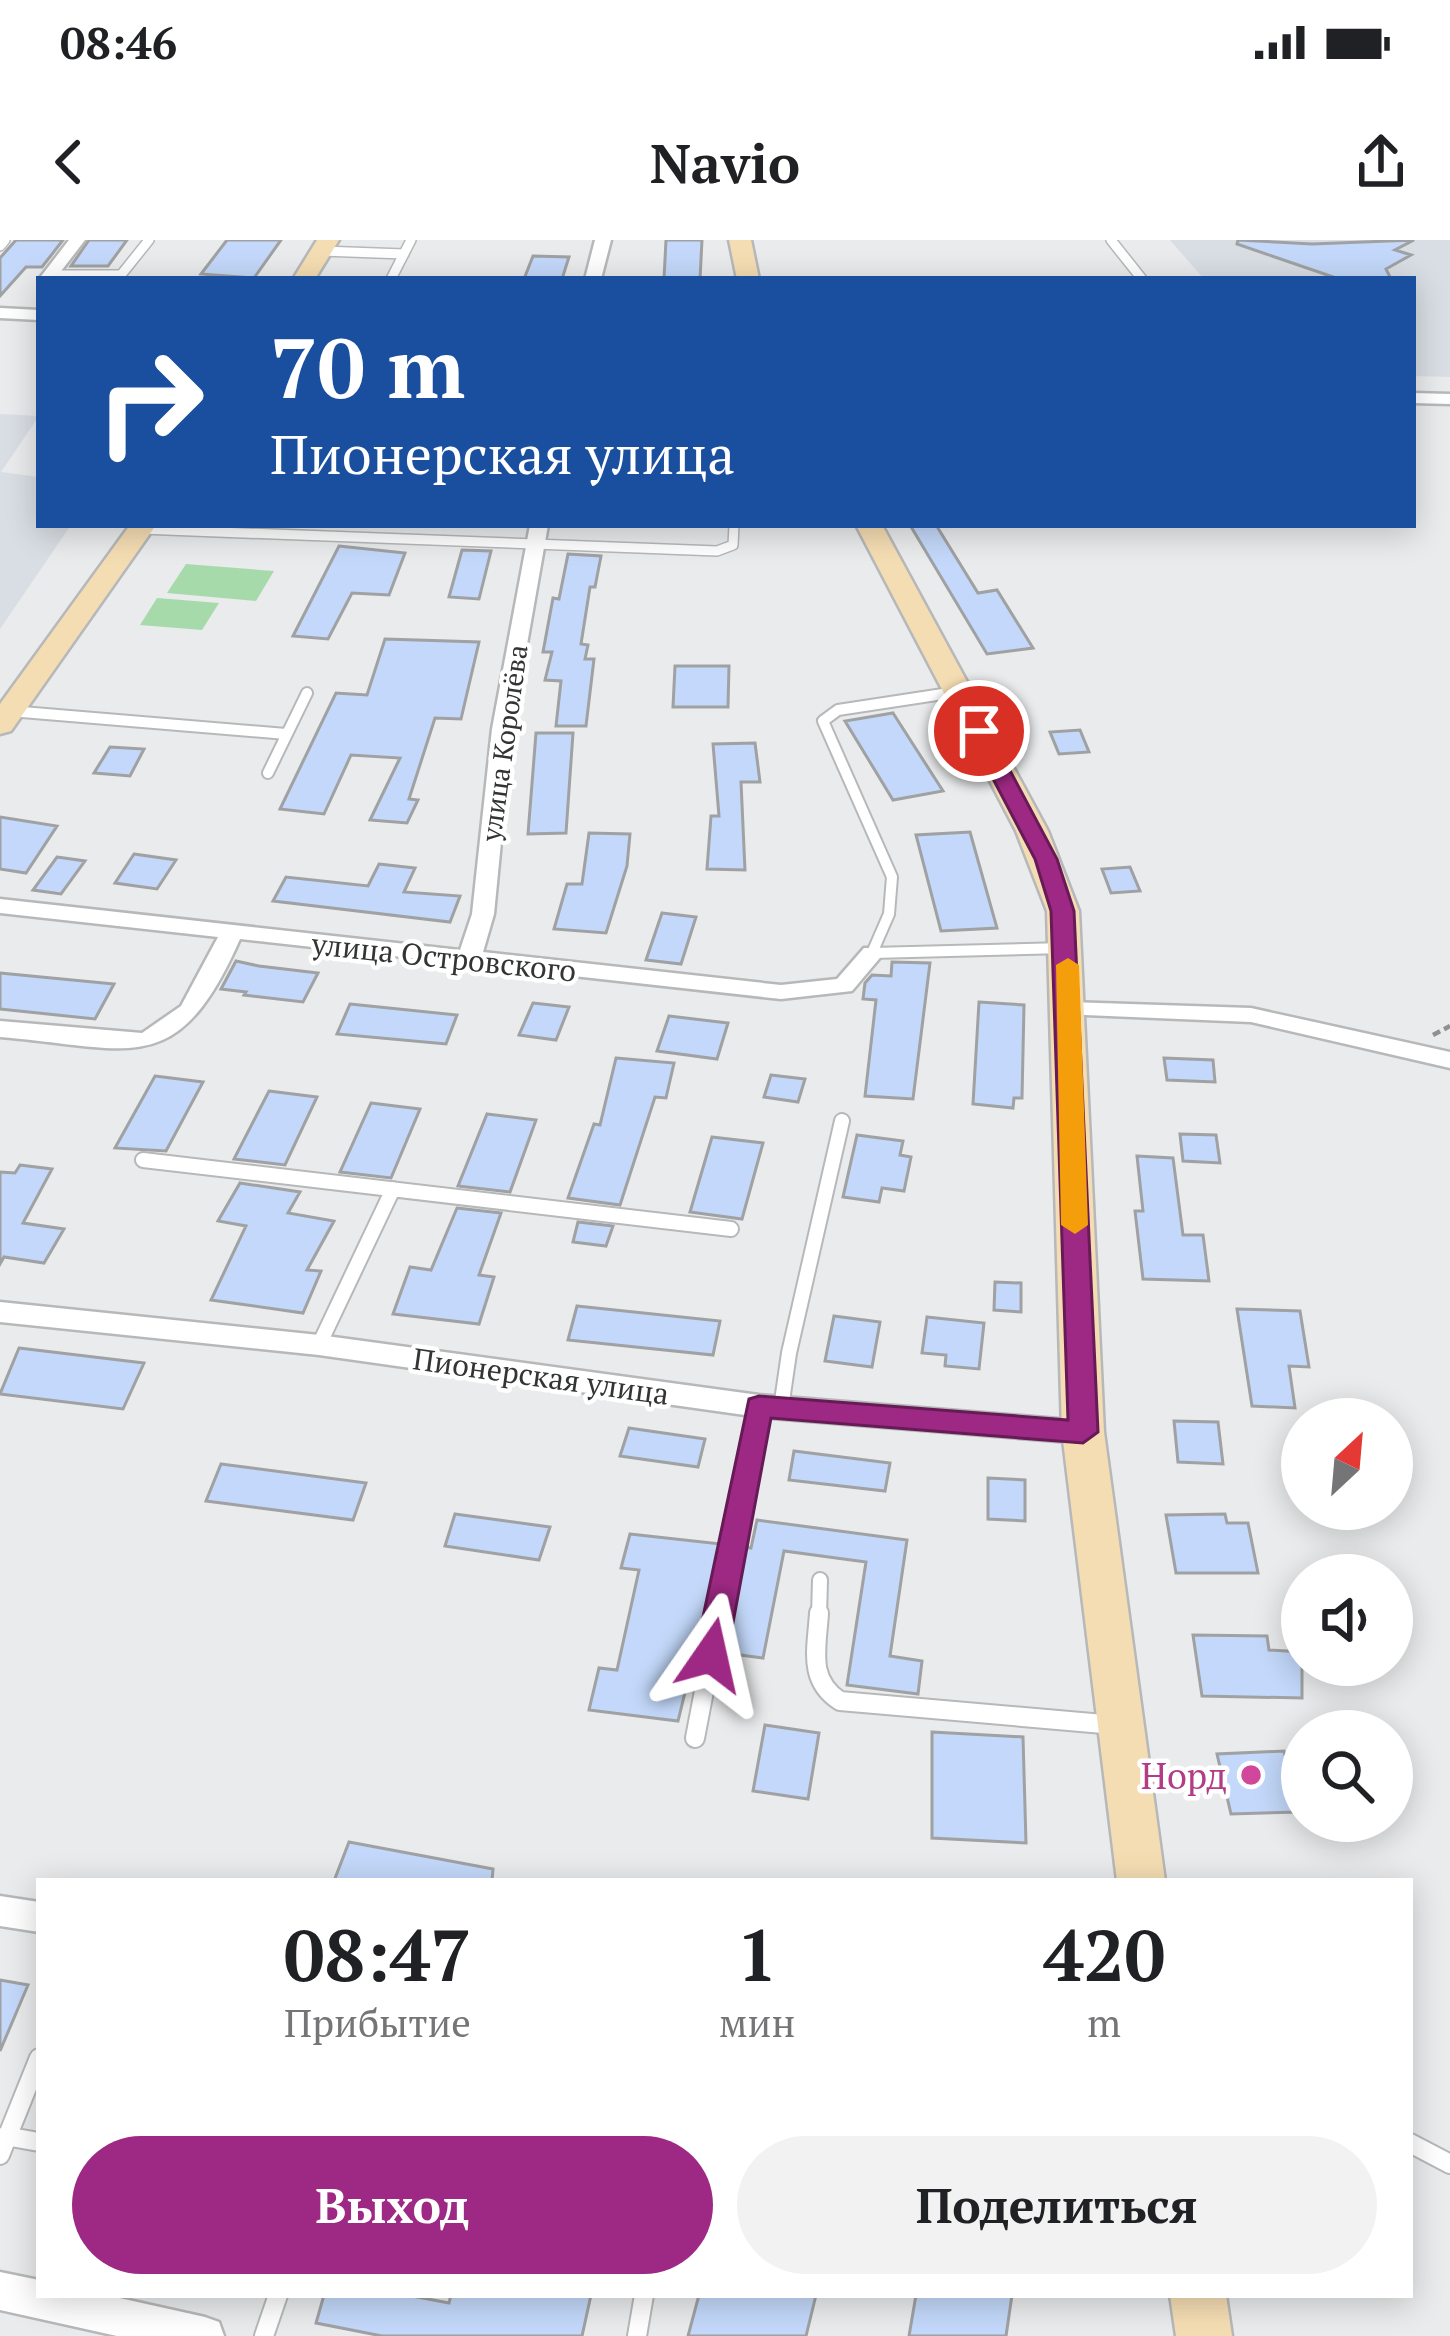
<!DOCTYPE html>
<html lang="ru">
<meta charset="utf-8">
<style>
body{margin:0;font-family:"PT Serif",serif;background:#f2f2f2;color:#202124;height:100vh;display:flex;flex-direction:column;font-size:45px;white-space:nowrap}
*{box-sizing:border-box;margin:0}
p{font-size:39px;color:#757577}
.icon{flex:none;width:66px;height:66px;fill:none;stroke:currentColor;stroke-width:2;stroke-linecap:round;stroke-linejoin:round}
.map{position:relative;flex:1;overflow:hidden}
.side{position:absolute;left:36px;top:1638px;width:1377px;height:420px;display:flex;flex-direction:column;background:#fff;border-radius:0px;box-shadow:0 6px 30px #0003}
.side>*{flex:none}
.banner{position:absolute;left:36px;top:36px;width:1380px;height:252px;border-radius:0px;box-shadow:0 6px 30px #0003;background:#1a4fa0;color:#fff;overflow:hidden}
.needle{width:78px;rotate:26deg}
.buttons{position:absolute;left:1281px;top:1158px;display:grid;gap:24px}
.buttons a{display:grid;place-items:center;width:132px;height:132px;border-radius:50%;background:#fff;box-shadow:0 6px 30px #0003;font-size:60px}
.pin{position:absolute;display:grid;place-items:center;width:102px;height:102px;color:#fff;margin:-51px;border:6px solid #fff;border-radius:50%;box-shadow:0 3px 12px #0007}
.me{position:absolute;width:132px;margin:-66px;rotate:11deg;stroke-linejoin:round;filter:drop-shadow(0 0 9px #0008)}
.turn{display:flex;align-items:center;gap:42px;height:252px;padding:0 36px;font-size:54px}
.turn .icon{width:156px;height:156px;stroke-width:2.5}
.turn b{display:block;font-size:84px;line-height:102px}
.eta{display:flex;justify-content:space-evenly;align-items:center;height:204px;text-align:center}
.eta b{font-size:72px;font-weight:800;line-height:84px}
.cta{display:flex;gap:24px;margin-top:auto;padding:24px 36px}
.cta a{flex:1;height:138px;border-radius:72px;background:#9e2984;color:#fff;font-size:48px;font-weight:800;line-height:138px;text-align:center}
.cta a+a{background:#f2f2f2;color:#202124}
.status{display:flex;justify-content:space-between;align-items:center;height:84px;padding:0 60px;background:#fff;direction:ltr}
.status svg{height:33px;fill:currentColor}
header{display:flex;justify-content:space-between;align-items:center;height:156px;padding:0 36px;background:#fff;font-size:54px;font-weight:800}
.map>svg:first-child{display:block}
.built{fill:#d9dee4}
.green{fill:#a7daab}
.building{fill:#c3d8fa;stroke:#a0a1a2;stroke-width:3}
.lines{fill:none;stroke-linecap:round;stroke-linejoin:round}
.lane-far3-casing{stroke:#b7b8b9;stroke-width:12}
.lane-far2-casing{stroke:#b7b8b9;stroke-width:14}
.lane-far1-casing{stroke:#b7b8b9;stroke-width:18}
.lane-casing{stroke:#b7b8b9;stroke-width:22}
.street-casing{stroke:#b7b8b9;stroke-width:5}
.secondary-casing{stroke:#b7b8b9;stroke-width:5}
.path{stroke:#8f9091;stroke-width:4.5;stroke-dasharray:8 4.5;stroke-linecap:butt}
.lane-far3{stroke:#fff;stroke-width:9}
.lane-far2{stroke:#fff;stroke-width:10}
.lane-far1{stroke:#fff;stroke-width:14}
.lane{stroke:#fff;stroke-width:18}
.street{fill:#fff;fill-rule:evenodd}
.secondary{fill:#f5ddb3;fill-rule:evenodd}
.route{fill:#9e2984;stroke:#671b56;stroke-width:3}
.slow{fill:#f59e0b}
.hotel-dot{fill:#d1479c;stroke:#fff;stroke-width:4.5}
.labels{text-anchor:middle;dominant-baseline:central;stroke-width:9;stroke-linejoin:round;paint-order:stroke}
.far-street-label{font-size:27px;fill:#333434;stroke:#fff}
.street-label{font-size:30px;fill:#333434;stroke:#fff}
.near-hotel-label{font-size:36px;fill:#b23c85;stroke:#fff;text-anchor:end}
</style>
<div class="status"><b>08:46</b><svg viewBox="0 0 49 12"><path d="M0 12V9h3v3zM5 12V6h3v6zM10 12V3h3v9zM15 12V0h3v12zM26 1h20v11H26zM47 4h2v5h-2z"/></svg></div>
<header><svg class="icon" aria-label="back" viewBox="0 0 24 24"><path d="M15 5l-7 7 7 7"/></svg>Navio<svg class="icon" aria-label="share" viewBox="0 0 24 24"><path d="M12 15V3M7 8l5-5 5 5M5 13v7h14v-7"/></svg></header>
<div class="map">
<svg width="1450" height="2096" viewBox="0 0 1450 2096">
<rect width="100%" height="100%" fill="#eaebec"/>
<path class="built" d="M1170 0H1450V137L1413 136V39H1204Z
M0 174 39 176 1 232 39 237V285H71L0 389Z"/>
<path class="green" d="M186 324 274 331 256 361 167 353Z
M157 358 219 363 202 390 140 385Z"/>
<path class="building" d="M16 0H63L42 27H26L0 56V18Z
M89 0H127L108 26H71Z
M227 0H281L254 38 201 34Z
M666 0H702L700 39H664Z
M1238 0 1312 4 1414 0 1395 10 1411 15 1386 29 1391 39H1339L1237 4Z
M533 16 569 17 562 39H524Z
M910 285H936L978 353 997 350 1033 408 987 414Z
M339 306 405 313 389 355 352 353 328 399 293 396Z
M462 310 491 311 479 359 449 357Z
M568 314 601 316 595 347H590L581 404 588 405 585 419H594L586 486H556L561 441 545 440 552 412H543L553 358 559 359Z
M385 399 479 402 461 479 435 478 409 559 418 560 407 583 370 580 400 518 351 515 324 574 280 569 336 453 367 455Z
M675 426H729L728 467H673Z
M893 473 943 551 893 560 845 481Z
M1080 490 1089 512 1059 514 1050 492Z
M536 493H573L566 593 528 594Z
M755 503 760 542H741L745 630 707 629 711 576H719L713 504Z
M110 507 144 509 130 536 94 533Z
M0 577 57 586 26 633 0 629Z
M970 592 997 688 941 691 916 595Z
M589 593 630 594 627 626 606 693 554 689 567 644H582Z
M134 614 176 620 157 649 115 643Z
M57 617 85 621 61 654 33 650Z
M379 624 415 628 404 652 460 656 450 682 273 661 286 637 368 646Z
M1130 627 1140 651 1111 653 1102 629Z
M662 673 696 677 681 724 646 720Z
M236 721 259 726 318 733 303 762 244 755 246 752 221 749Z
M892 722 930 723 913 859 865 856 876 760 863 759 865 743 872 735 891 736Z
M0 733 114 744 95 779 0 769Z
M979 762 1024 765 1022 858H1014L1013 868 973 864Z
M533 763 569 767 556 800 519 795Z
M350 764 457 775 446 804 337 794Z
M669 776 728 783 717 819 657 811Z
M616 818 674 823 666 858 655 857 620 965 568 958 594 884 600 885Z
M1164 818 1213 820 1215 842 1167 840Z
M771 835 805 839 798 862 764 857Z
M155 836 203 842 166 911 115 908Z
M269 851 317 857 285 925 234 919Z
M371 863 420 869 391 938 340 932Z
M487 874 536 880 510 952 458 946Z
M1180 894 1216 895 1220 923 1183 921Z
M857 895 903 901 900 915 911 917 904 951 882 948 879 962 843 957Z
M712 897 763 903 742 979 690 972Z
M1137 916 1173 918 1183 995H1203L1209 1041 1143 1039 1135 971H1143Z
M20 925 52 929 23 983 64 989 44 1023 4 1017 0 1024V932L15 933Z
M240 943 300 952 288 973 334 981 307 1030 321 1031 303 1073 211 1060 246 986 218 981Z
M457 968 501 973 479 1035 494 1037 479 1084 393 1074 410 1027 431 1030Z
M578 982 613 986 606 1006 573 1002Z
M995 1042 1021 1043V1072L994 1070Z
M577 1066 720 1081 713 1115 568 1100Z
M1237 1069 1300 1071 1309 1127 1289 1126 1295 1168 1252 1166Z
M834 1076 880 1082 872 1127 825 1121Z
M927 1077 984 1083 979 1129 945 1126 946 1115 922 1113Z
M19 1108 144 1123 123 1169 0 1154Z
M1174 1181 1218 1182 1223 1224 1178 1222Z
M629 1188 705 1199 698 1227 620 1216Z
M794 1211 890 1223 885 1251 789 1240Z
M221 1224 366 1243 353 1280 206 1261Z
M988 1238 1025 1240V1281L988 1279Z
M455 1274 550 1287 539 1320 445 1306Z
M1225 1274 1227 1283H1248L1258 1333H1176L1166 1275Z
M757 1280 907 1300 890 1416 922 1421 918 1454 847 1445 866 1322 784 1311 763 1418 725 1413 744 1307 751 1308Z
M630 1294 721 1304 678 1481 589 1470 599 1428 617 1430 639 1330 621 1328Z
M1193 1395 1267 1396 1269 1410 1302 1412V1458L1202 1456Z
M765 1485 819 1493 808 1559 753 1551Z
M932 1492 1023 1497 1026 1603 932 1598Z
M1284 1511 1299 1572 1231 1574 1217 1514Z
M349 1602 493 1629 492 1641H334Z
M0 1740 28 1745 0 1811Z
M324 2055H407L449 2063 451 2055H591L582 2096H382L316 2083Z
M699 2055H816L806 2096H688Z
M916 2055H1012L1006 2096H909Z"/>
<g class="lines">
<defs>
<path id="lane-far3" d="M1111 0 1142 39
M0 6 5 0
M322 11 404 14
M50 35H121L149 0
M391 39 411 0
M141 289 717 311 733 305 734 285"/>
<path id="lane-far2" d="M956 452 838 470 823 481 892 637 889 674 872 713 1064 708
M10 471 286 494
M268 533 307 453"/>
<path id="lane-far1" d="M143 920 731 989
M319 1105 393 949
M781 1168 789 1113 842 881
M719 1376 759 1166
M819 1376 820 1340"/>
<path id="lane" d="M819 1373C817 1408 807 1440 840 1461L1115 1485
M695 1498 719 1373
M5 1896 39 1902
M1410 1903 1450 1924
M0 1915 39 1818
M264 2096 278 2055
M637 2096 644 2055"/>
<path id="street" d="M69 0H85L55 39H39Z
M595 0H611L601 39H585Z
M0 68 39 70V80L0 78Z
M1413 153 1450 154V164L1413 163Z
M530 285H548L512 489 494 674 483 712 781 745 837 739 864 708H880L884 713 852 751 781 759 240 699C177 841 133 808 0 797V781L142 793 181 766 218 697 0 673V659L460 710 472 674 492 489Z
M1069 762 1251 768 1450 812V828L1251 782 1061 774 1057 769 1061 764Z
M0 1062 319 1095 759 1155 1083 1181 1093 1184 1097 1192 1093 1200 1083 1203 759 1177 319 1115 0 1082Z
M0 1656 39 1662V1692L0 1686Z
M0 2032 39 2040V2055H106L205 2077 219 2082 224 2096H117L0 2070Z"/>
<path id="secondary" d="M317 0H339L315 39H293Z
M729 0H751L759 39H737Z
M130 285H156L11 491 0 494V464Z
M856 285H882L1048 591 1079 671 1104 1192 1165 1641H1117L1062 1192 1047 671 1016 591Z
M1170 2055H1226L1232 2096H1176Z"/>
</defs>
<use href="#lane-far3" class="lane-far3-casing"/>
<use href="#lane-far2" class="lane-far2-casing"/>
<use href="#lane-far1" class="lane-far1-casing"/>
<use href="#lane" class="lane-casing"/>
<use href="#street" class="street-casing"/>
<use href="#secondary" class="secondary-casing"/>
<path class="path" d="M1433 795 1450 786"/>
<use href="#lane-far3" class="lane-far3"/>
<use href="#lane-far2" class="lane-far2"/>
<use href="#lane-far1" class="lane-far1"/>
<use href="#lane" class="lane"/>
<use href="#street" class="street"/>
<use href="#secondary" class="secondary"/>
</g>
<path class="route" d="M979 485 989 491 1057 619 1074 671 1098 1192 1083 1203 771 1178 727 1415 722 1424 711 1428 700 1424 695 1415 749 1159 759 1156 1068 1180 1051 671 1035 619 968 491Z"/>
<path class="slow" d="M1068 718 1079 725 1088 985 1075 994 1061 985 1056 725Z"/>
<circle class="hotel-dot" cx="1251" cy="1535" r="12"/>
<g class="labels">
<g class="far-street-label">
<text transform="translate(504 503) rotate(-82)">улица Королёва</text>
</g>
<g class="street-label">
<text transform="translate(444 717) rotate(6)">улица Островского</text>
<text transform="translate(541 1136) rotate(8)">Пионерская улица</text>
</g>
<g class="near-hotel-label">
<text x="1227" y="1535">Норд</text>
</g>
</g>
</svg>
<div class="buttons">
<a><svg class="needle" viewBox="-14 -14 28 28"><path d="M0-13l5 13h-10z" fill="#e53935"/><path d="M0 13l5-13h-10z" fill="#757577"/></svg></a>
<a><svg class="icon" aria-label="sound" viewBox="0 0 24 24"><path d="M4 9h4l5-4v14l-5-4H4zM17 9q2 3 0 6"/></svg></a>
<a><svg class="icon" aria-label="search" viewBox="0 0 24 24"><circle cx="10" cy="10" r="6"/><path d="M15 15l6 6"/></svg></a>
</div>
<div class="pin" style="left:979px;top:491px;background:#d93025"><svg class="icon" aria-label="arrive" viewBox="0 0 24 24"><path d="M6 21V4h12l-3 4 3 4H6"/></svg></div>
<svg class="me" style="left:711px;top:1415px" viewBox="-20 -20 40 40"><path d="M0-17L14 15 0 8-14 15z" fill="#9e2984" stroke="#fff" stroke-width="4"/></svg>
<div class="banner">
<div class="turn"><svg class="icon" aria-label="right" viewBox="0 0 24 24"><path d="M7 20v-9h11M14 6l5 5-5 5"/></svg><div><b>70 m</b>Пионерская улица</div></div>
</div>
<section class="side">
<div class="eta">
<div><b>08:47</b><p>Прибытие</p></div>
<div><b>1</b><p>мин</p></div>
<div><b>420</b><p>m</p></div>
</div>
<div class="cta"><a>Выход</a><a>Поделиться</a></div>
</section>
</div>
